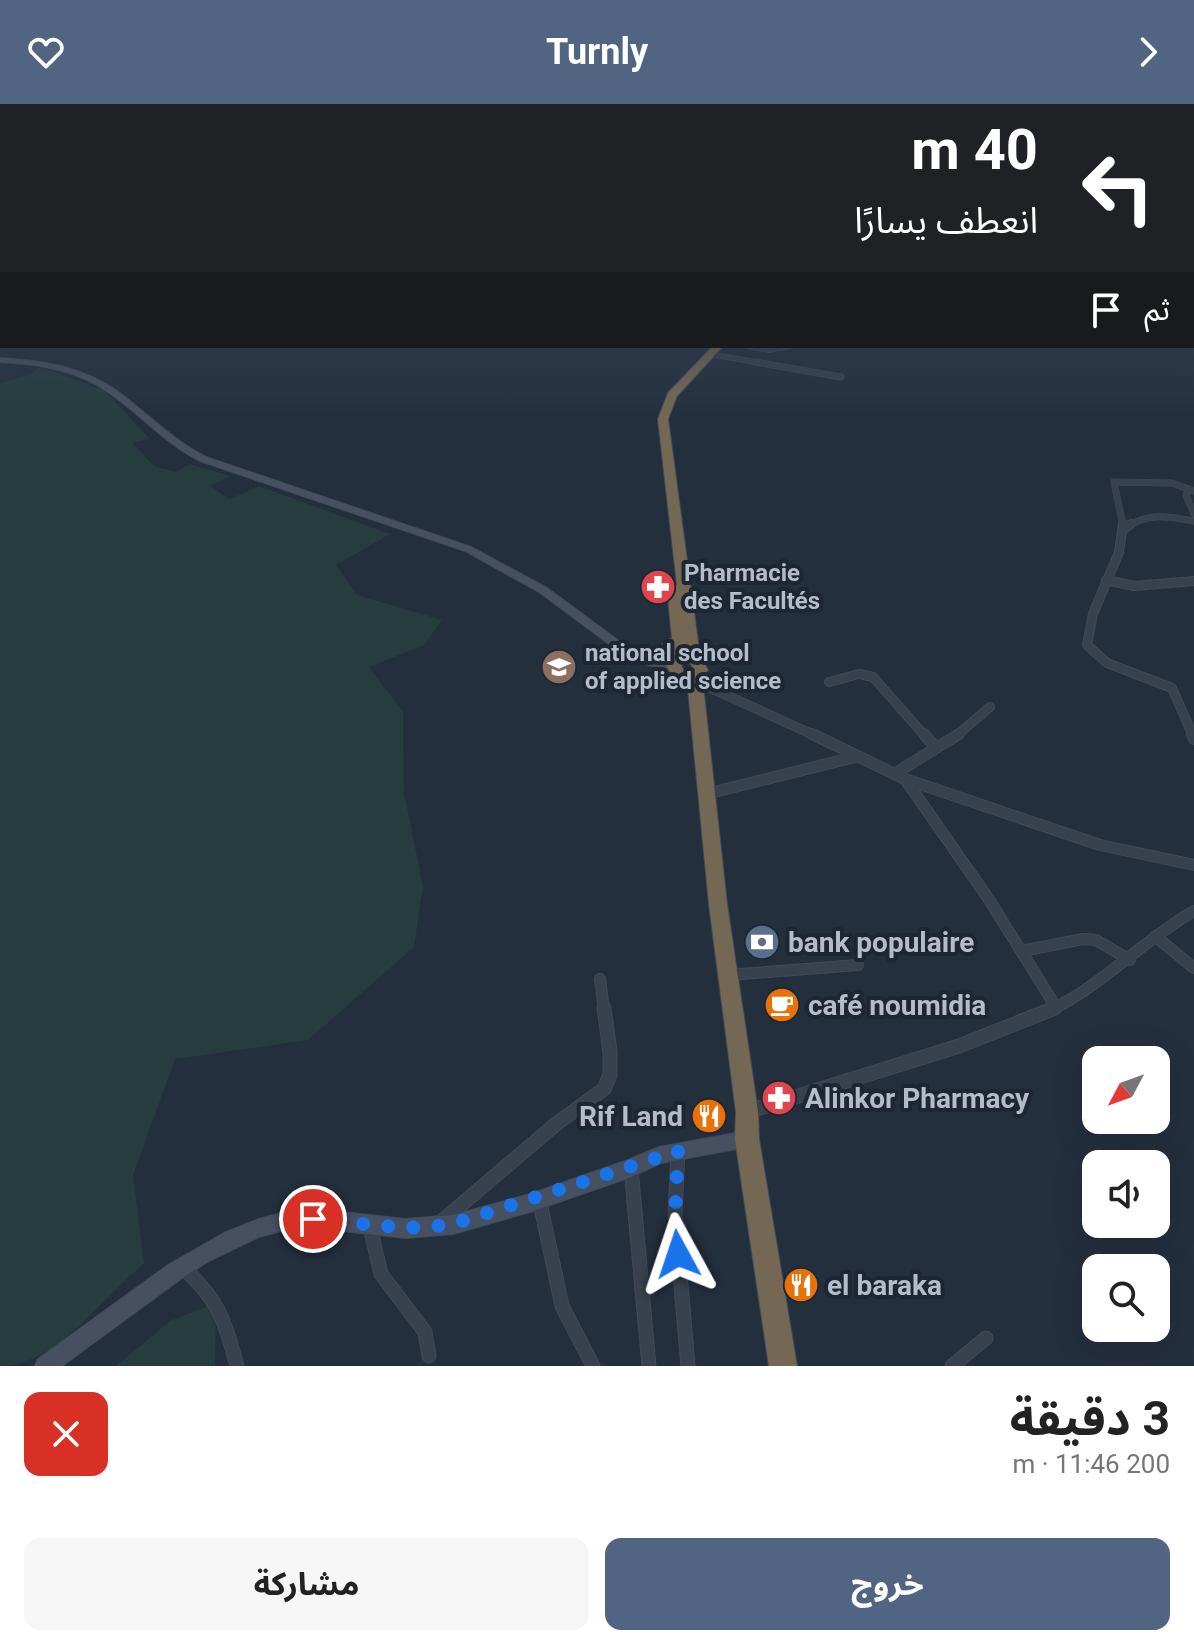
<!DOCTYPE html>
<html lang="ar">
<meta charset="utf-8">
<style>
body{margin:0;font-family:Roboto,"Noto Sans Arabic",sans-serif;background:#f6f6f6;color:#222;direction:rtl;height:100vh;display:flex;flex-direction:column;font-size:30px;white-space:nowrap}
*{box-sizing:border-box;margin:0}
p{font-size:26px;color:#767676}
.icon{flex:none;width:44px;height:44px;fill:none;stroke:currentColor;stroke-width:2;stroke-linecap:round;stroke-linejoin:round}
.map{position:relative;height:1262px;overflow:hidden;direction:ltr}
.details{display:flex;flex-direction:column;background:#fff;flex:1}
.details>*{flex:none}
.banner{position:absolute;left:0px;top:0px;width:1194px;height:244px;box-shadow:0 8px 32px #0002;direction:rtl;background:#202124;color:#fff;overflow:hidden}
.needle{width:52px;rotate:229deg}
.tools{position:absolute;left:1082px;top:942px;display:grid;gap:16px}
.tools a{display:grid;place-items:center;width:88px;height:88px;border-radius:16px;background:#fff;box-shadow:0 8px 32px #0002;font-size:40px}
.pin{position:absolute;display:grid;place-items:center;width:68px;height:68px;color:#fff;margin:-34px;border:4px solid #fff;border-radius:50%;box-shadow:0 2px 8px #0007}
.me{position:absolute;width:88px;margin:-44px;rotate:355deg;stroke-linejoin:round;filter:drop-shadow(0 0 6px #0008)}
.turn{display:flex;align-items:center;gap:28px;height:168px;padding:0 24px;font-size:36px}
.turn .icon{width:104px;height:104px;stroke-width:2.5}
.turn b{display:block;font-size:56px;line-height:68px}
.then{display:flex;align-items:center;height:76px;padding:0 24px;background:#0003;gap:16px;font-size:30px}
.round{display:grid;place-items:center;flex:none;width:84px;height:84px;border-radius:16px;background:#f6f6f6}
.overview{display:flex;align-items:center;justify-content:space-between;height:136px;padding:0 24px}
h1{font-size:48px;font-weight:700;line-height:60px}
.button{display:flex;gap:16px;margin-top:auto;padding:16px 24px}
.button a{flex:1;height:92px;border-radius:16px;background:#516482;color:#fff;font-size:32px;font-weight:700;line-height:92px;text-align:center}
.button a+a{background:#f6f6f6;color:#222}
header{display:flex;justify-content:space-between;align-items:center;height:104px;padding:0 24px;background:#516482;color:#fff;font-size:36px;font-weight:700}
.map>svg:first-child{display:block}
.green{fill:#263c3f}
.lines{fill:none;stroke-linecap:round;stroke-linejoin:round}
.street-far4-casing{stroke:#414a57;stroke-width:6}
.street-far3-casing{stroke:#414a57;stroke-width:7}
.street-far2-casing{stroke:#414a57;stroke-width:10}
.street-far1-casing{stroke:#414a57;stroke-width:12}
.street-casing{stroke:#414a57;stroke-width:15}
.secondary-casing{stroke:#414a57;stroke-width:2}
.highway-casing{stroke:#434c59;stroke-width:2}
.street-far4{stroke:#38414e;stroke-width:5}
.street-far3{stroke:#38414e;stroke-width:6}
.street-far2{stroke:#38414e;stroke-width:8}
.street-far1{stroke:#38414e;stroke-width:10}
.street{stroke:#38414e;stroke-width:13}
.secondary{fill:#465061;fill-rule:evenodd}
.highway{fill:#746855;fill-rule:evenodd}
.route{stroke:#1a73e8;stroke-width:14;stroke-dasharray:0 25.2}
.labels{text-anchor:middle;dominant-baseline:central;stroke-width:8;stroke-linejoin:round;paint-order:stroke}
.poi-label{font-size:24px;font-weight:bold;fill:#b4bcc9;stroke:#1d2633;text-anchor:start}
.near-poi-label{font-size:28px;font-weight:bold;fill:#b4bcc9;stroke:#1d2633;text-anchor:start}
</style>
<header><svg class="icon" aria-label="forward" viewBox="0 0 24 24"><path d="M9 5l7 7-7 7"/></svg>Turnly<svg class="icon" aria-label="heart" viewBox="0 0 24 24"><path d="M12 20l-8-8c-3-5 5-10 8-4 3-6 11-1 8 4z"/></svg></header>
<div class="map">
<svg width="1194" height="1262" viewBox="0 0 1194 1262">
<rect width="100%" height="100%" fill="#242f3e"/>
<path class="green" d="M40 263 105 287 150 335 132 339 154 362 176 368 190 360 230 372 210 382 230 395 259 382 390 430 336 461 357 491 442 516 424 541 369 563 403 608 404 689 423 782 414 843 308 936 175 955 133 1071 144 1160C102 1192 58 1262 0 1262V279L29 271Z
M216 1199 215 1262H116L170 1217Z"/>
<g class="lines">
<defs>
<path id="street-far4" d="M747 242 769 246 791 242
M709 250 767 260"/>
<path id="street-far3" d="M755 258 841 273
M1189 385 1186 391 1194 410
M1123 422 1114 378 1172 379 1194 387
M1129 422C1150 408 1171 413 1194 417"/>
<path id="street-far2" d="M1123 420 1119 448 1093 510 1087 541 1107 559 1172 584 1193 632
M1124 425 1131 420
M1106 476 1134 482 1194 477
M695 577 816 632
M829 578 859 570 873 573 925 632
M956 632 990 603"/>
<path id="street-far1" d="M812 630 905 675 1100 741 1194 761
M924 630 936 644
M1192 630 1194 635
M894 670 959 630
M905 675 988 794 1056 903
M706 690 855 653
M1155 832 1194 864
M1022 847 1083 835 1096 836 1130 856
M728 871 858 861
M600 875 604 906
M1051 906C1104 880 1143 836 1194 807"/>
<path id="street" d="M747 1008 959 942 1055 904
M678 1047 675 1111 688 1262
M631 1064 649 1262
M539 1094 562 1202 593 1262
M441 1118 556 1020 604 985 610 971V948L604 904
M369 1119 381 1170 425 1228 429 1252
M182 1163C218 1194 225 1217 237 1262
M952 1262 986 1234"/>
<path id="secondary" d="M0 254C41 256 83 263 117 287 147 309 172 336 206 353L471 443 547 484 634 548 639 545 680 554 682 556 676 559 638 551 678 564 680 566 674 569 629 555 539 488 465 447 200 357C166 340 142 312 111 290 78 266 40 260 0 258Z
M747 1027 753 1029 756 1035 753 1041 747 1043 661 1059 631 1073 530 1108 453 1130 406 1134 323 1125H302L281 1127 259 1133 209 1157 182 1174 62 1262H35L38 1255 168 1161 224 1129 259 1115 281 1109 302 1106H323L406 1115 453 1111 530 1090 628 1056 659 1043Z"/>
<path id="highway" d="M713 242H723L677 292 668 315 700 553 708 566 702 572 727 800 758 1008 759 1035 797 1262H769L735 1035 736 1008 709 800 687 575 673 572 666 561 674 553 673 546 644 553 637 549 639 546 661 541 672 534 667 484 669 481H677L658 315 668 289ZM684 559 691 560 693 564 683 565 681 562Z"/>
</defs>
<use href="#street-far4" class="street-far4-casing"/>
<use href="#street-far3" class="street-far3-casing"/>
<use href="#street-far2" class="street-far2-casing"/>
<use href="#street-far1" class="street-far1-casing"/>
<use href="#street" class="street-casing"/>
<use href="#secondary" class="secondary-casing"/>
<use href="#highway" class="highway-casing"/>
<use href="#street-far4" class="street-far4"/>
<use href="#street-far3" class="street-far3"/>
<use href="#street-far2" class="street-far2"/>
<use href="#street-far1" class="street-far1"/>
<use href="#street" class="street"/>
<use href="#secondary" class="secondary"/>
<use href="#highway" class="highway"/>
</g>
<linearGradient id="sky" x2="0" y2="1"><stop stop-color="#141a22"/><stop offset="0.43" stop-color="#3f4d63"/><stop offset="1" stop-color="#3f4d63" stop-opacity="0"/></linearGradient>
<rect width="1194" height="312" fill="url(#sky)"/>
<g class="lines">
<path class="route" d="M313 1115 405 1124 450 1121 678 1047 675 1111 678 1150"/>
</g>
<defs>
<symbol id="pharmacy-disc" viewBox="-11 -11 22 22"><circle r="9.5" fill="#e0444e" stroke="#1d2633"/><path d="M-2-6h4v4h4v4h-4v4h-4v-4h-4v-4h4Z" fill="#fff"/></symbol>
<symbol id="school-disc" viewBox="-11 -11 22 22"><circle r="9.5" fill="#8d6e63" stroke="#1d2633"/><path d="M0-5L7-2L0 1L-7-2ZM-4 1L0 2.5L4 1V4Q0 6-4 4Z" fill="#fff"/></symbol>
<symbol id="bank-disc" viewBox="-11 -11 22 22"><circle r="9.5" fill="#5c6f8a" stroke="#1d2633"/><path d="M-6-4H6V4H-6ZM0-2.3a2.3 2.3 0 1 0 0 4.6a2.3 2.3 0 1 0 0-4.6Z" fill="#fff"/></symbol>
<symbol id="cafe-disc" viewBox="-11 -11 22 22"><circle r="9.5" fill="#e8710a" stroke="#1d2633"/><path d="M-5.5-4.5H6V0H3Q3 3.5 0 3.5H-2.5Q-5.5 3.5-5.5 0ZM3-3.2v2h1.7v-2ZM-6 4.5H4V6H-6Z" fill="#fff"/></symbol>
<symbol id="restaurant-disc" viewBox="-11 -11 22 22"><circle r="9.5" fill="#e8710a" stroke="#1d2633"/><path d="M-5-6h1v4h1v-4h1v4h1v-4h1v5L-1.5 .5V6h-2V.5L-5-1ZM5-6V6H3V1.5H1.5Q1.5-4 5-6Z" fill="#fff"/></symbol>
</defs>
<g fill-rule="evenodd">
<use href="#pharmacy-disc" x="638" y="463" width="40" height="40"/>
<use href="#school-disc" x="539" y="543" width="40" height="40"/>
<use href="#bank-disc" x="742" y="818" width="40" height="40"/>
<use href="#cafe-disc" x="762" y="881" width="40" height="40"/>
<use href="#pharmacy-disc" x="759" y="974" width="40" height="40"/>
<use href="#restaurant-disc" x="689" y="992" width="40" height="40"/>
<use href="#restaurant-disc" x="781" y="1161" width="40" height="40"/>
</g>
<g class="labels">
<g class="poi-label">
<text x="684" y="469">Pharmacie<tspan x="684" dy="28">des Facultés</tspan></text>
<text x="585" y="549">national school<tspan x="585" dy="28">of applied science</tspan></text>
</g>
<g class="near-poi-label">
<text x="788" y="838">bank populaire</text>
<text x="808" y="901">café noumidia</text>
<text x="805" y="994">Alinkor Pharmacy</text>
<text x="683" y="1012" text-anchor="end">Rif Land</text>
<text x="827" y="1181">el baraka</text>
</g>
</g>
</svg>
<div class="tools">
<a><svg class="needle" viewBox="-14 -14 28 28"><path d="M0-13l5 13h-10z" fill="#e53935"/><path d="M0 13l5-13h-10z" fill="#767676"/></svg></a>
<a><svg class="icon" aria-label="sound" viewBox="0 0 24 24"><path d="M4 9h4l5-4v14l-5-4H4zM17 9q2 3 0 6"/></svg></a>
<a><svg class="icon" aria-label="search" viewBox="0 0 24 24"><circle cx="10" cy="10" r="6"/><path d="M15 15l6 6"/></svg></a>
</div>
<div class="pin" style="left:313px;top:1115px;background:#d93025"><svg class="icon" aria-label="arrive" viewBox="0 0 24 24"><path d="M6 21V4h12l-3 4 3 4H6"/></svg></div>
<svg class="me" style="left:678px;top:1150px" viewBox="-20 -20 40 40"><path d="M0-17L14 15 0 8-14 15z" fill="#1a73e8" stroke="#fff" stroke-width="4"/></svg>
<div class="banner">
<div class="turn"><svg class="icon" aria-label="left" viewBox="0 0 24 24"><path d="M17 20v-9H6M10 6l-5 5 5 5"/></svg><div><b>40 m</b>انعطف يسارًا</div></div>
<div class="then">ثم<svg class="icon" aria-label="arrive" viewBox="0 0 24 24"><path d="M6 21V4h12l-3 4 3 4H6"/></svg></div>
</div>
</div>
<section class="details">
<div class="overview"><div><h1>3 دقيقة</h1><p>200 m · 11:46</p></div><a class="round" style="background:#d93025;color:#fff"><svg class="icon" aria-label="close" viewBox="0 0 24 24"><path d="M6 6l12 12M18 6L6 18"/></svg></a></div>
<div class="button"><a>خروج</a><a>مشاركة</a></div>
</section>
